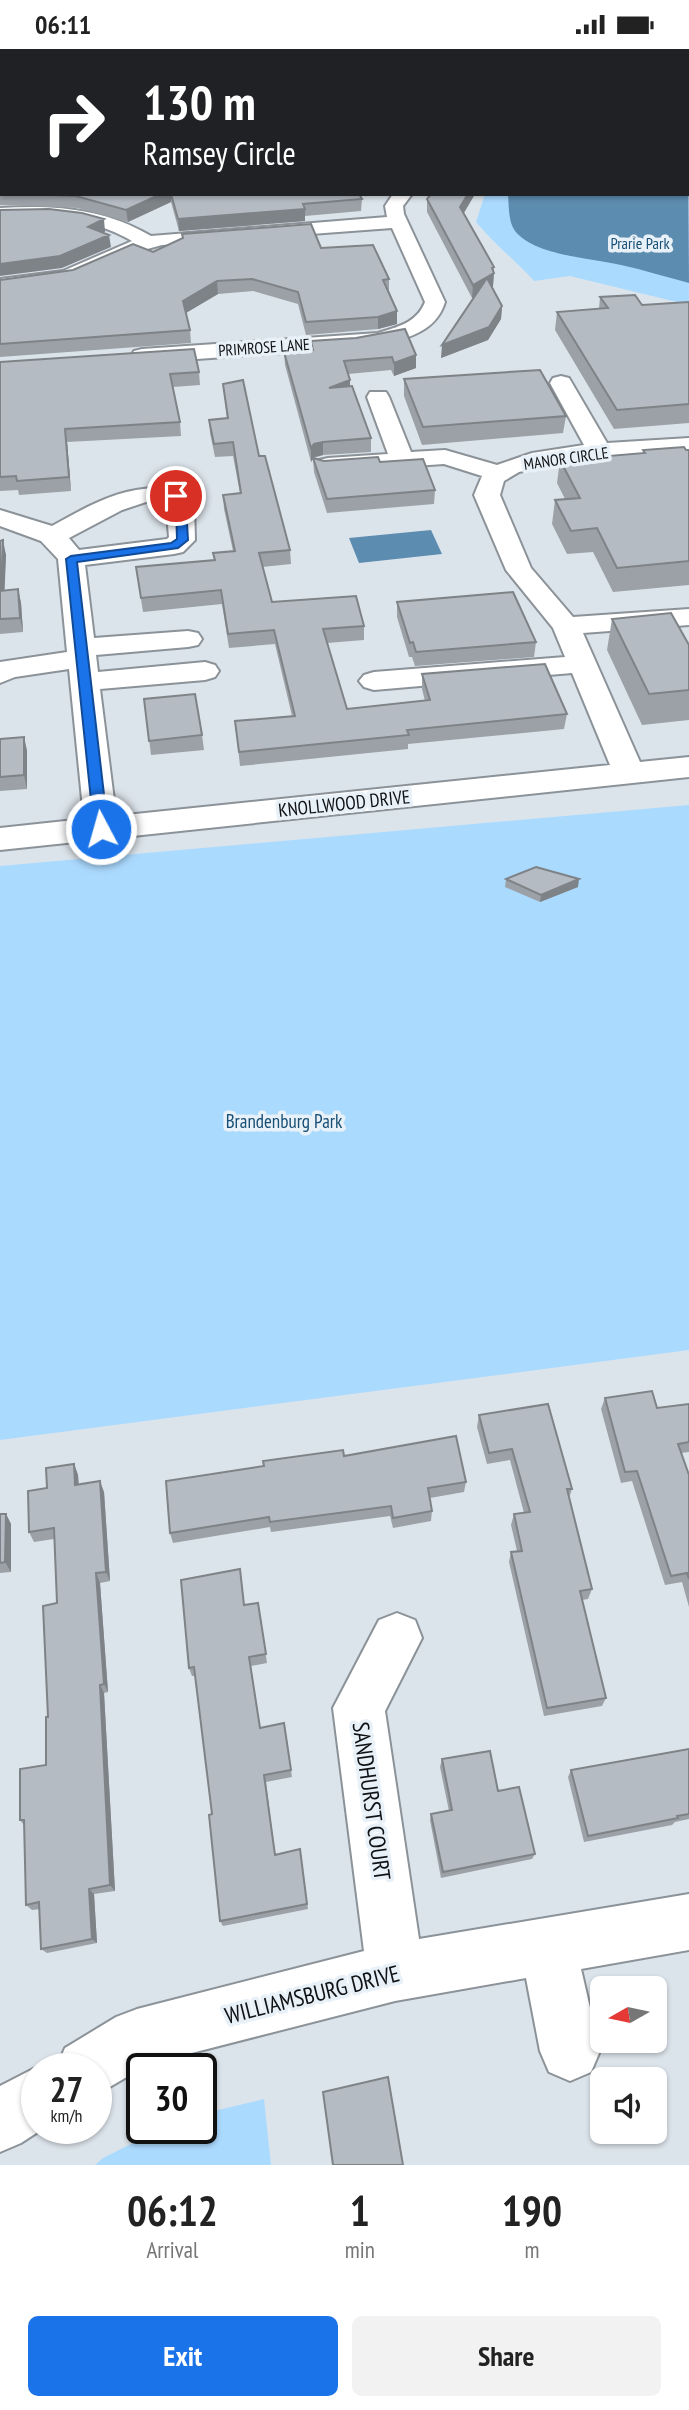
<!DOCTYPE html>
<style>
body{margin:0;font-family:"PT Sans Narrow",sans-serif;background:#f2f2f2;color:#222;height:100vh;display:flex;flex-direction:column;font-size:26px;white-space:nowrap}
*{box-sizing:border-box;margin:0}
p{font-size:23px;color:#767676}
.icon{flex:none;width:38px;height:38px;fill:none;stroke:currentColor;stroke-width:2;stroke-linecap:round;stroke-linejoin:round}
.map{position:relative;height:2116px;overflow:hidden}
.panel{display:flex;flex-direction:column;background:#fff;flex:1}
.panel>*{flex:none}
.banner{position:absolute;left:0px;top:0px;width:690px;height:147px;box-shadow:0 2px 5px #0004;background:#202124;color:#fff;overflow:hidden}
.needle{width:46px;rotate:261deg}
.tools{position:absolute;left:590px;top:1927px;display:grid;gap:14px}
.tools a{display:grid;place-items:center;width:77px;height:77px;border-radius:10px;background:#fff;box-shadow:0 2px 5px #0004;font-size:35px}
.speed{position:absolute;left:21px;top:2004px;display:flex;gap:14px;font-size:35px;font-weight:700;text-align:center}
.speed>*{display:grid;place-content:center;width:91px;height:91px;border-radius:50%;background:#fff;box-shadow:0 2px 5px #0004;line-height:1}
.speed small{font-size:18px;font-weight:400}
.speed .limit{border:4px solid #111;border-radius:10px;background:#fff;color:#111}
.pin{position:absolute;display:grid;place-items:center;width:60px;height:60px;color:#fff;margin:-30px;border:4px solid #fff;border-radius:50%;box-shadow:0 2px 7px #0007}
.me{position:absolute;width:77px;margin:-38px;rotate:354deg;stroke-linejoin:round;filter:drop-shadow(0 0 5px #0008)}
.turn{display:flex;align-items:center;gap:24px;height:147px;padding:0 28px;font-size:32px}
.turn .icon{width:91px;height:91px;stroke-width:2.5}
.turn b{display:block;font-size:49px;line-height:60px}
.eta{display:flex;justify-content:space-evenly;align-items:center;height:119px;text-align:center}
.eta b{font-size:42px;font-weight:800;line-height:49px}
.primary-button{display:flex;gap:14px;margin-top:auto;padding:14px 28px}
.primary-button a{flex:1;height:80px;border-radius:10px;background:#1a73e8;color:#fff;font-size:28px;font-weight:800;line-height:80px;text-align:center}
.primary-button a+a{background:#f2f2f2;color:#222}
.status{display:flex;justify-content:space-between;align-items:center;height:49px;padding:0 35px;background:#fff;direction:ltr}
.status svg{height:19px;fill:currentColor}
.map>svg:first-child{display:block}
.green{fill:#abdaff}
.water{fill:#5c8cb0}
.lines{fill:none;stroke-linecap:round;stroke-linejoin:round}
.minor-casing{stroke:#8b9298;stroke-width:4}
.minor{fill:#fff;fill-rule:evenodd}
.wall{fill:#9ba1a7}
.shaded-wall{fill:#7e8388}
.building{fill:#b4bbc2;stroke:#7e8388;stroke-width:2}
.route{fill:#1a73e8;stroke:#114b97;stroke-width:2}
.labels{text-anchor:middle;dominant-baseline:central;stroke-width:7;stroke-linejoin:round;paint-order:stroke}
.far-park-label{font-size:16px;fill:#164e74;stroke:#e9f1f8}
.far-street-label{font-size:16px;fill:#101315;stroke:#e9f1f8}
.street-label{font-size:19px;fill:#101315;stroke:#e9f1f8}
.park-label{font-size:19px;fill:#164e74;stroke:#e9f1f8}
.near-street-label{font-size:23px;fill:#101315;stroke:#e9f1f8}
</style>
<div class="status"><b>06:11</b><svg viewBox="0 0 49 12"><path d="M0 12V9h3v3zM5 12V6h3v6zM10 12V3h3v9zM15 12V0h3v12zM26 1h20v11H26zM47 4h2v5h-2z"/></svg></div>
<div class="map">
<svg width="689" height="2116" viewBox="0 0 689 2116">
<rect width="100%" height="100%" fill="#dce4eb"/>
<path class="green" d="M688 78 689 256 570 227 534 232C515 211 494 195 476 173L485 145H688Z
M689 756V1301L0 1391V817Z
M264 2050 271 2116H95L103 2109 163 2079H201V2065Z"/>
<path class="water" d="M688 93 689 234C666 228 644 221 621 216 592 209 535 207 515 182 508 172 509 157 508 145H688Z
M431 481 442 505 359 514 349 489Z"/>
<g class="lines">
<defs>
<path id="minor" d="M24 0H40V2H24Z
M600 0H647L598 2Z
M0 82H2V92H0Z
M393 145H412L403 157 404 165 445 253C436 283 407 289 379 297L142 314 134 312 131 307 134 302 142 300 378 284C397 278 417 274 425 253L392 179 162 196 140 202 74 231 0 242V230L63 222 132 192C90 167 47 168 0 171V159C54 156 103 159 151 187L387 168 385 157Z
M561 327 569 329 572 334 607 394 689 389V403L559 414 519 423 504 432 500 446 531 519 573 568 689 560V576L583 584 640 713 689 708V728L0 801V779L84 770 69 620 15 628 0 634V613L67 603 58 510 41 492 0 477V461L52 477C96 453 133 430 185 443L194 457 195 491 183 503 174 505 85 516 94 589 188 582 198 584 202 590 198 596 188 598 96 606 98 623 205 613 215 616 219 622 215 628 205 631 100 640 116 767 610 716 572 624 374 641 364 638 359 632 364 626 374 623 565 608 553 579 506 521 474 446 482 427 444 415 328 423 319 421 316 416 319 411 328 409 388 405 367 348 370 343H386L389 348 411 403 445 401 497 416 532 404 584 396 550 334 553 329ZM146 453H166L169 488 167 490 79 501 69 489 122 461Z
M397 1564 415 1571 422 1589 385 1662 419 1890 689 1845V1901L581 1920 600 2002 591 2023 570 2032 549 2023 540 2002 526 1929 395 1952 149 2015 96 2046V2020H56L65 1999 116 1968 137 1960 364 1902 333 1659 379 1571Z
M37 2018 41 2020H37V2079H44L21 2094 0 2103V2037Z"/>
</defs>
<use href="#minor" class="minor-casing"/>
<use href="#minor" class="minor"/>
</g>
<path class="wall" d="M689 0V42L688 43V46L689 45V74H688V2Z
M0 100H2V145H359L362 150 361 162 305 167V172L179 182 171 153 128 173 78 159 0 156Z
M431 145H475L464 164 494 218 493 237 492 238 502 257 501 270 488 291 441 309 474 248 472 249 427 163V150Z
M182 185 321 199 389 230V242L397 262V275L378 280 306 286 298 255 253 242 218 245 186 264 190 281 191 294 0 308V231L73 221 153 203 182 189Z
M600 248 642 256 689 253V374L614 380 555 281 557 263 599 260Z
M311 292 416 306V319L394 327 391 321 348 325 350 337 371 389V403L323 406 314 409 324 412 380 413 435 441 434 455 327 464 314 423 313 410 311 413 285 316 284 303 311 301Z
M0 313 199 323 200 336 173 338 180 373 181 387 67 393 71 442 19 446 18 441 0 442Z
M404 330 566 367 563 384 422 396 404 347Z
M223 335 259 407 290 501 291 515 262 518 272 553 364 577V591L327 594 347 660 425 652 422 640V625L567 665 564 680 408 695V700L240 717 235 672 292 667 275 595 229 599 222 555 143 563 136 518 214 511 213 504 233 502 224 460 223 446 240 444 233 407 215 408 210 384 209 371 227 370Z
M643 401H689V536L613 543 593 503 567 505 552 475 555 451 565 450 557 434 560 411 643 404Z
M0 492 6 506 4 541 18 540 21 554 23 583 0 585Z
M397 553 536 593 534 608 415 617 412 608H409L397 568Z
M612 570 689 596V671L642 676 607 601Z
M144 650 202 686 204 701 151 706Z
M24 688 27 702V740L0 742V690Z
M506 830 578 838 540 853 505 838Z
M605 1349 657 1359 689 1355V1403L681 1404 689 1426V1558L682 1533 665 1536 632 1432 621 1434 601 1360Z
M479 1366 572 1440 569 1449 592 1540 588 1550 582 1551 606 1649 602 1657 544 1667 509 1513 511 1503 517 1502 511 1476 514 1465 524 1464 510 1411 487 1415 477 1378Z
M344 1407 466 1433 464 1443 430 1449 432 1462 431 1472 393 1479 390 1467 271 1483 270 1478 173 1494 170 1484Z
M74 1415 78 1426 79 1436 104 1443 110 1532 100 1534 108 1643 104 1644 115 1842 94 1845 97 1894 47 1904 41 1900 40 1860 32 1861 26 1856 24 1776 20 1771 46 1716 48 1668 57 1554 54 1490 34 1493 29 1483 47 1439Z
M0 1465H6L11 1475V1523L0 1524Z
M258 1554 267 1614 251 1617 260 1679 284 1674 292 1728 266 1733 275 1805 300 1800 308 1860 223 1877 220 1872 212 1765 195 1627H192L189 1619 245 1556Z
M689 1700V1770L675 1773 672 1776 584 1793 568 1728 571 1721Z
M442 1710 498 1742 535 1805 532 1810 441 1829 430 1771 431 1765 449 1762 440 1718Z"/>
<path class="shaded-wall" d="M0 0H1L2 78 0 67Z
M161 145H171V153L128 173 126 161Z
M468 145H475L460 170V158Z
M305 160V172L179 182 178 170Z
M104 170 105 183 89 190 88 178Z
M109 186 111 198 62 219 0 227V215Z
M494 224 493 237 472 249 473 236Z
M217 232 218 245 184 265 183 252Z
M502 257 501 270 488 291 441 309 442 296Z
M397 262V275L378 280V268Z
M416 306V319L394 327V314Z
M350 331V344L329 339Z
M65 380 67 393 71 442 69 428Z
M323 393V406L314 408 311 413V399L314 395Z
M3 491 6 506 4 556 1 542Z
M18 540 21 554 23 583 20 569Z
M24 688 27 702V740L24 726Z
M579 830 578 838 540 853 541 846Z
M74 1415 78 1426 79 1447 75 1436Z
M100 1432 104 1443 110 1532 106 1523Z
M6 1465 11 1475V1523L5 1513Z
M96 1524 100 1534 108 1643 104 1635Z
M100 1636 104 1644 115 1842 110 1836Z
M89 1840 94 1845 97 1894 92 1890Z"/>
<path class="building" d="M67 0H310L311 2H66Z
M383 0H533L534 2H384Z
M639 0H689V33L688 34V2H606Z
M688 42V46L689 45V62H688Z
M0 100H2V145L0 144Z
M26 145H161L126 161 76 147Z
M171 145H359L362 150 303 155 305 160 178 170Z
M431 145H468L460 158 494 218 492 219 494 224 473 236 427 150Z
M49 160 82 164 104 170 88 178 109 186 60 207 0 215V161Z
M311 175 321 199 373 196 389 230 383 231 397 262 378 268 306 273 298 243 252 230 217 232 183 252 190 281 0 295V231L73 221 133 195 153 203 183 189 182 185Z
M487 229 502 257 489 278 442 296Z
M635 246 642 256 689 253V355L617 361 557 263 608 259 600 248Z
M405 280 416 306 394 314 392 308 344 312 350 331 329 339 352 337 371 389 323 393 314 395 311 399 284 303 313 301 311 292 356 289Z
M194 300 199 323 170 325 180 373 65 380 69 428 17 432 16 427 0 428V313Z
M540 321 566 367 423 378 404 330Z
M243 331 259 407H265L290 501 259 504 272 553 356 547 364 577 323 580 347 660 430 651 422 625 545 615 567 665 407 681 409 686 239 703 235 672 295 667 274 581 228 585 221 541 141 549 136 518 215 511 213 504 235 502 223 446 241 444 233 393 214 395 209 371 228 369 223 335Z
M684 398 686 401H689V512L617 519 597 479 571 482 555 451 580 449 560 411 645 404 643 401Z
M378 408 380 413 423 410 435 441 327 450 313 409 324 412Z
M3 491 1 542 18 540 20 569 0 570V492Z
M513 543 536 593 416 603 413 593 410 594 397 553Z
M671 564 689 596V641L649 645 612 570Z
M195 645 202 686 149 692 144 650Z
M24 688V726L0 728V690Z
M536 818 579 830 541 846 506 830Z
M652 1342 657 1359 689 1355V1393L678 1395 689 1426V1530L687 1524 671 1527 637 1422 625 1423 605 1349Z
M548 1355 572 1440H567L592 1540 580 1542 606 1649 547 1659 511 1503 522 1502 514 1465 530 1463 512 1400 489 1404 479 1366Z
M456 1387 466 1433 428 1439 432 1462 393 1469 391 1457 270 1473 269 1468 170 1484 166 1432 264 1417 263 1412 343 1401 344 1407Z
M74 1415 75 1436 100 1432 106 1523 96 1524 104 1635 100 1636 110 1836 89 1840 92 1890 41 1900 39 1853 26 1856 24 1771H20V1720L46 1716V1668H48L43 1557 57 1554 54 1479 29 1483 28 1442 47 1439 46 1419Z
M0 1465H6L5 1513 0 1514Z
M240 1520 244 1556 258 1554 266 1605 249 1608 260 1679 284 1674 291 1721 264 1726 275 1806 300 1800 307 1855 220 1872 209 1766 212 1765 194 1618 189 1619 181 1531Z
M689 1700V1765L677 1767 678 1769 588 1787 571 1721Z
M490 1702 498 1742 519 1738 535 1805 443 1823 431 1765 452 1761 442 1710Z
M388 2028 403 2116H333L323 2043Z"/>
<path class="route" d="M176 444 180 445 186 457 188 491 178 499 77 513 108 780 101 784 94 780 66 510 71 507 171 494 177 490 176 457 171 447Z"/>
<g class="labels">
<g class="far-park-label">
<text x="640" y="194">Prarie Park</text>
</g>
<g class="far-street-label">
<text transform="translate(264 298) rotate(-4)">PRIMROSE LANE</text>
<text transform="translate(566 409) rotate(-8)">MANOR CIRCLE</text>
</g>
<g class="street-label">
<text transform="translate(344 754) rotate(-6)">KNOLLWOOD DRIVE</text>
</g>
<g class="park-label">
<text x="284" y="1072">Brandenburg Park</text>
</g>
<g class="near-street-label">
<text transform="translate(372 1752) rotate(82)">SANDHURST COURT</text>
<text transform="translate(312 1945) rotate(-14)">WILLIAMSBURG DRIVE</text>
</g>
</g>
</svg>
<div class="tools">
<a><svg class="needle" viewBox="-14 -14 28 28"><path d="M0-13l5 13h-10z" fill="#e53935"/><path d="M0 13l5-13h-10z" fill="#767676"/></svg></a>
<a><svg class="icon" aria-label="sound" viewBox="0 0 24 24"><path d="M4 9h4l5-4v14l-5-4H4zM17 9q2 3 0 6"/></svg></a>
</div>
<div class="speed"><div>27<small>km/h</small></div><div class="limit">30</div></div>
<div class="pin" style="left:176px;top:447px;background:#d93025"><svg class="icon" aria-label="arrive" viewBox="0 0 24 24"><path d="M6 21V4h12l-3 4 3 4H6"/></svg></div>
<svg class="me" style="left:101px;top:780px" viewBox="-20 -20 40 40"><circle r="17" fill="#1a73e8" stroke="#fff" stroke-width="3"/><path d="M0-11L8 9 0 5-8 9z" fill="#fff"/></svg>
<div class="banner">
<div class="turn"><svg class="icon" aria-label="right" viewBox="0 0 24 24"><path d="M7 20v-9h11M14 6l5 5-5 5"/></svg><div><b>130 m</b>Ramsey Circle</div></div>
</div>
</div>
<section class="panel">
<div class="eta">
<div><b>06:12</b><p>Arrival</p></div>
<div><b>1</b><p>min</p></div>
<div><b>190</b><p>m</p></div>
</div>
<div class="primary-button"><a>Exit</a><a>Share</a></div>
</section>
